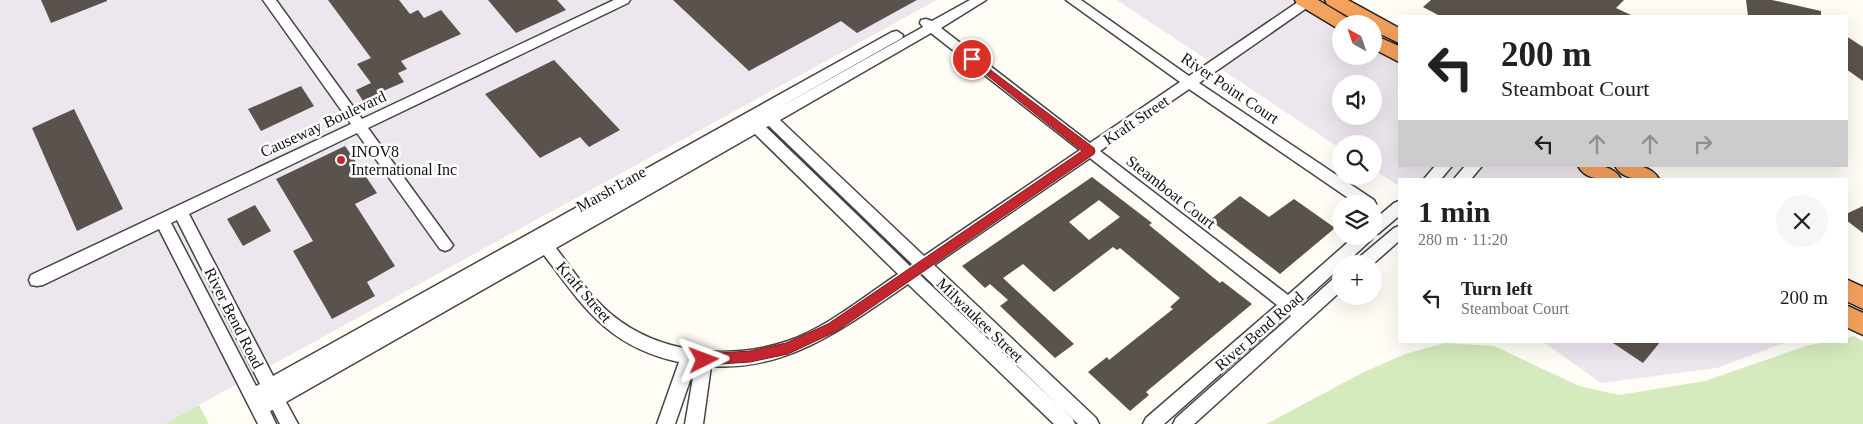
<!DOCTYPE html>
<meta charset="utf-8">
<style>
body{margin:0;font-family:"Times New Roman",serif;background:#f6f6f6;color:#202124;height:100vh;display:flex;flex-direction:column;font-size:19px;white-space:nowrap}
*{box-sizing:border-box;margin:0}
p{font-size:16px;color:#757577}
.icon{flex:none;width:28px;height:28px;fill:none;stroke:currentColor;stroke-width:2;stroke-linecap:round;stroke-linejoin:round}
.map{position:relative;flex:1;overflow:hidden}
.panel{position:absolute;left:1398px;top:178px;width:450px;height:165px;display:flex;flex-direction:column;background:#fff;border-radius:0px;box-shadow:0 5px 20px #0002}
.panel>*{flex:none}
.guide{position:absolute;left:1398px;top:15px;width:450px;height:152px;border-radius:0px;box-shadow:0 5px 20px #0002;background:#fff;color:#202124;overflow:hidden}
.needle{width:32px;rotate:320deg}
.fabs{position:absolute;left:1332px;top:15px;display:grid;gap:10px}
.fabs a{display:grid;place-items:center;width:50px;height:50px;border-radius:50%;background:#fff;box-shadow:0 5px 20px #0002;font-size:25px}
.pin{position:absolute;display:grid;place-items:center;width:42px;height:42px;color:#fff;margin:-21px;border:2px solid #fff;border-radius:50%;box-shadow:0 1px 5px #0007}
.me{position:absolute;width:55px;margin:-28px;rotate:87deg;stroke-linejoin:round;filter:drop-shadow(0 0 4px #0008)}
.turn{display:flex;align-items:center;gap:18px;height:105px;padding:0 20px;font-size:22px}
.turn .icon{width:65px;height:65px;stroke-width:2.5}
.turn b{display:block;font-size:35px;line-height:42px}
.lanes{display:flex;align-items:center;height:48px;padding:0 20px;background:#0003;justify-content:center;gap:25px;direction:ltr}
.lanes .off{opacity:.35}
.round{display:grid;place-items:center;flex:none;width:52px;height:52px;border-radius:26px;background:#f6f6f6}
.overview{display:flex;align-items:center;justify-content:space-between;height:85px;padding:0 20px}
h1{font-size:30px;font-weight:700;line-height:38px}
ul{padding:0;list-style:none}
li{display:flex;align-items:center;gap:15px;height:70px;padding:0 20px}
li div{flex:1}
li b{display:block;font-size:19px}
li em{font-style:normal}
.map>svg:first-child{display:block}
.industrial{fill:#eee6ef;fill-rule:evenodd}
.green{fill:#d5ebbd}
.building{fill:#5a524d;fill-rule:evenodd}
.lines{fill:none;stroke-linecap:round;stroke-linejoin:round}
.minor-casing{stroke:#444;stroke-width:3}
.highway-casing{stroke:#222;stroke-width:3}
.minor{fill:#fff;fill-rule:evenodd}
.highway{fill:#f5a25d;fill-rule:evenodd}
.route{fill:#c4262e;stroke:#7f191e}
.poi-dot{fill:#c4262e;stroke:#fff;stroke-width:2}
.labels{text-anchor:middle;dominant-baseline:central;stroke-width:5;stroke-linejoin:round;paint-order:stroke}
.street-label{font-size:16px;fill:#111;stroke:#fff}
.poi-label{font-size:16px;fill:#111;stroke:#fff;text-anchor:start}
</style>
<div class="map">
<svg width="1863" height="424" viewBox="0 0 1863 424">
<rect width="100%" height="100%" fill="#fffdf5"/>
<path class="industrial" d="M0 0H937L164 424H0Z
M1117 0H1326L1366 24H1341V56H1374V28L1399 43V166H1613L1635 179H1399V186L1374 170V144H1341V149ZM1341 84H1374V116H1341Z
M1542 341H1789L1717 368 1601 383Z"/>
<path class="green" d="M1854 336 1863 341V424H1266L1362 373 1405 354 1445 343 1494 346 1579 386 1619 395 1705 381 1806 346 1830 341H1846V338Z
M199 405 209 424H164Z"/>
<path class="building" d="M41 0H107V1L51 23Z
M328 0H399L410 14 418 10 424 18 441 10 461 34 401 61 407 69 398 73 404 82 381 92 384 96 371 101 368 98 363 101 356 90 371 83 357 64 371 58Z
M488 0H557L566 10 516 33Z
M673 0H917L857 33 841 21 749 71Z
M1431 0H1624L1616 8 1633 16H1440L1423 7Z
M1746 0H1772L1821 11V16H1748Z
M1846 36 1863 47V81L1846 69Z
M554 60 620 130 589 147 580 137 540 158 485 94Z
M301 86 314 106 261 131 248 109Z
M74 109 123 209 77 231 32 128Z
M345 146 377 193 355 204 395 266 367 282 375 296 332 319 293 251 313 241 276 179Z
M1092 177 1152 223 1149 225 1220 283 1222 281 1252 304 1146 392 1149 395 1130 411 1088 372 1107 357 1109 360 1173 309 1170 307 1180 298 1120 248 1117 250 1113 247 1054 292 1023 264 1003 278 1074 344 1055 358 1000 306 1008 300 990 284 985 288 962 266ZM1099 200 1120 217 1089 240 1069 222Z
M1240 196 1269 217 1294 199 1335 228 1280 274 1210 220Z
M255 205 271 231 243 246 227 219Z
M1863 206V233L1846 220V214Z
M1610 341H1661L1643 363Z"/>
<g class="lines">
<defs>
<path id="minor" d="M263 0H276L362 119 614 0H630L628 3 368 128 450 241 453 245 450 249 445 251 440 249 357 133 189 214 273 376 892 32 897 31 903 35 902 38 771 112 923 27 920 23 921 20 926 19 932 21 970 0H986L941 28 1090 143 1180 82 1066 0H1081L1189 76 1301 0H1312L1311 5 1199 83 1374 200 1376 204 1374 208V204H1357L1189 89 1100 151 1288 295 1355 236H1374L1371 240 1345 264H1341V267L1300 304 1303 306 1335 277 1341 276V291L1194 424H1173L1176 418 1291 316 1288 314 1164 424H1143L1146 418 1277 305 1090 158 934 265 1096 418 1099 424H1078L922 274 920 275 1072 418 1075 424H1054L908 284C848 325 788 372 711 366L703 424H685L695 366 675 424H657L679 362C609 347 584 308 544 255L286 402 298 424H280L273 410 270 411 276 424H258L159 229 43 285 37 286 31 285 29 280 31 275 351 124ZM931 33 1080 150 924 256 780 120ZM769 126 912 264 910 266 766 127ZM755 134 898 274C863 297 828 327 788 341 729 361 660 354 612 315 589 296 573 270 556 248ZM177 220 260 384 256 386 171 223Z
M1435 166H1452L1441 179H1424Z
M1465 166H1482L1471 179H1454Z
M1399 201V216L1379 233 1374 235V220L1394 203Z
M1399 226V241L1373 264H1354L1356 260 1394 228Z"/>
<path id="highway" d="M1295 0H1318L1351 20 1353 24H1341V30L1337 28 1297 4Z
M1325 0H1348L1399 28V43L1374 31V24H1361L1327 4Z
M1374 35 1399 46V62L1374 49Z
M1578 166C1594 166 1612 163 1621 179 1605 179 1587 182 1578 166Z
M1615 166C1631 166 1650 163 1659 179 1643 179 1624 182 1615 166Z
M1846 279 1863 287V309L1846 301Z
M1846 305 1863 313V335L1846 327Z"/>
</defs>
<use href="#minor" class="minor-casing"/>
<use href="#highway" class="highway-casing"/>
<use href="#minor" class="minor"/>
<use href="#highway" class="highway"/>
</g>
<path class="route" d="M972 56 1094 148 1095 151 1094 154 837 331 788 354 750 362 704 365 700 363 698 360 700 356 704 354 750 351 786 343 828 324 1082 151 969 61V57Z"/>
<circle class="poi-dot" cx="341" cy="160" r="5"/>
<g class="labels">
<g class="street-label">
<text transform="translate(1230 88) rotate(34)">River Point Court</text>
<text transform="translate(1136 120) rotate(-34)">Kraft Street</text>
<text transform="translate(323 124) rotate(-25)">Causeway Boulevard</text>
<text transform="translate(611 189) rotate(-29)">Marsh Lane</text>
<text transform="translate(1171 192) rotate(38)">Steamboat Court</text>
<text transform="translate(584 292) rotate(49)">Kraft Street</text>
<text transform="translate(234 318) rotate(63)">River Bend Road</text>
<text transform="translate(980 320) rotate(44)">Milwaukee Street</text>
<text transform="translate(1259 331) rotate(-41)">River Bend Road</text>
</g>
<g class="poi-label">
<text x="351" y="151">INOV8<tspan x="351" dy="18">International Inc</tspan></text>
</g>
</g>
</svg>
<div class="fabs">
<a><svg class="needle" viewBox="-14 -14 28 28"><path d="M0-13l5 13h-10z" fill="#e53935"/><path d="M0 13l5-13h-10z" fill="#757577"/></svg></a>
<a><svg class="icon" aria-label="sound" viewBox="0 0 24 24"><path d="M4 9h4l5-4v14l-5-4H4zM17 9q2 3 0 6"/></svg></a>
<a><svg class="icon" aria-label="search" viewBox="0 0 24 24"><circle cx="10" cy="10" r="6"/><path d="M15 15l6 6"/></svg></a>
<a><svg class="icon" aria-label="layers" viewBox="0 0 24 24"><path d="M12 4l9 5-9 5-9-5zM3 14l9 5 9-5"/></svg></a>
<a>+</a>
</div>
<div class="pin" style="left:972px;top:59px;background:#d93025"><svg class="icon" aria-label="arrive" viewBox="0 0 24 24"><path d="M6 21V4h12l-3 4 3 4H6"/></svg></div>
<svg class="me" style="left:704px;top:360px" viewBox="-20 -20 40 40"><path d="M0-17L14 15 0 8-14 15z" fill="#c4262e" stroke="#fff" stroke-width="4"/></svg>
<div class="guide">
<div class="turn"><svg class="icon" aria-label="left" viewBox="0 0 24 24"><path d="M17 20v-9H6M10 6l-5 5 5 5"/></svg><div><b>200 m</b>Steamboat Court</div></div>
<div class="lanes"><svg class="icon" aria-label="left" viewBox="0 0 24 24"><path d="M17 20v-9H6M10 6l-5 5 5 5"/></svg><svg class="icon off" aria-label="ahead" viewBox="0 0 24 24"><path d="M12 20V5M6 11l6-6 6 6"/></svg><svg class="icon off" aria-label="ahead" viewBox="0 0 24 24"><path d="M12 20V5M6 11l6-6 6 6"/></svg><svg class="icon off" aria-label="right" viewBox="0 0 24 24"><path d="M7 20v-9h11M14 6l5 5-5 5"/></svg></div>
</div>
<section class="panel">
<div class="overview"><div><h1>1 min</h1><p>280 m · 11:20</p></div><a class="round"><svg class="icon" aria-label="close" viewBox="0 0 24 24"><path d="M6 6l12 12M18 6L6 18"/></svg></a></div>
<ul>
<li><svg class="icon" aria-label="left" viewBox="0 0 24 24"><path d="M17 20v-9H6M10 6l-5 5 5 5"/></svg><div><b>Turn left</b><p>Steamboat Court</p></div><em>200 m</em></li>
</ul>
</section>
</div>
